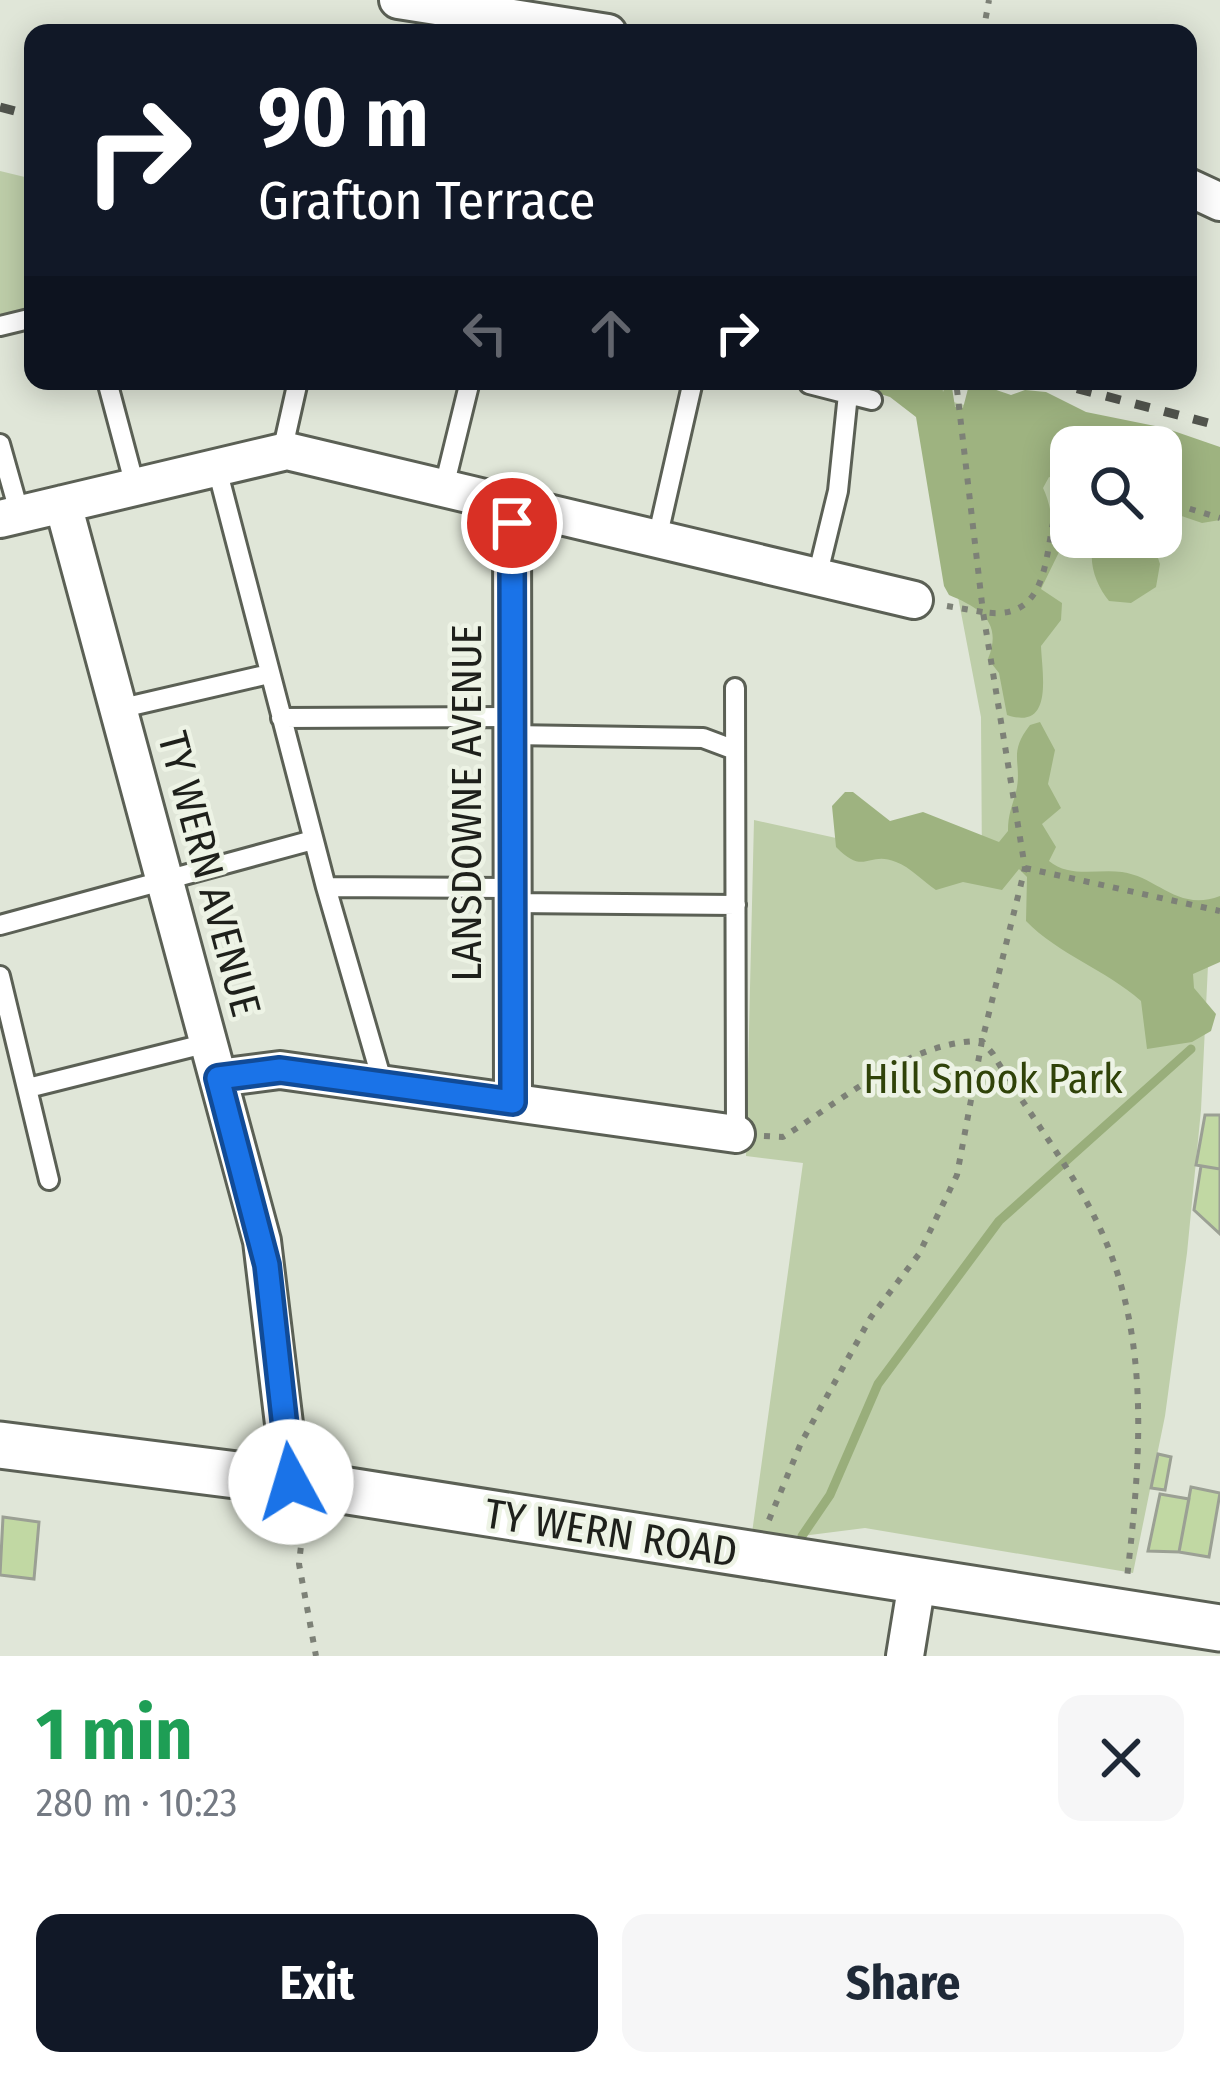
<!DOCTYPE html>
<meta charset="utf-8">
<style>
body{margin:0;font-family:"Fira Sans Condensed",sans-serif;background:#f6f6f7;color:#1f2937;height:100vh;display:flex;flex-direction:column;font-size:45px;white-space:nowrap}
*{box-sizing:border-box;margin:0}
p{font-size:39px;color:#747a83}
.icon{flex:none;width:66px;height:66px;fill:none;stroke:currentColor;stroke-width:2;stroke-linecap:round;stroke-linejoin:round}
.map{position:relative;height:1656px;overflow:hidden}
.sheet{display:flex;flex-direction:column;background:#fff;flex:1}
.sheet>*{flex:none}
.guide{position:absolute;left:24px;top:24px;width:1173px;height:366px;border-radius:24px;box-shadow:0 6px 30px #0003;background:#111827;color:#fff;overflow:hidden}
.tools{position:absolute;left:1050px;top:426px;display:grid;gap:24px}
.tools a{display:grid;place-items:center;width:132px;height:132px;border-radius:24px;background:#fff;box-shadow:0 6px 30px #0003;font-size:60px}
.pin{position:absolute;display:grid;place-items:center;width:102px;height:102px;color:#fff;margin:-51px;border:6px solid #fff;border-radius:50%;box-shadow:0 3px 12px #0007}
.me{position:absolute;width:132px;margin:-66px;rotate:354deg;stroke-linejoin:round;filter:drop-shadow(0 0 9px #0008)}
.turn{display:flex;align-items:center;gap:42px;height:252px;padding:0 36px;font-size:54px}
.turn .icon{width:156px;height:156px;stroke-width:2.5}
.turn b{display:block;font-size:84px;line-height:102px}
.lanes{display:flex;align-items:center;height:114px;padding:0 36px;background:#0003;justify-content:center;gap:60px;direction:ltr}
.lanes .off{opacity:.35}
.round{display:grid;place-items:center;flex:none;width:126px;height:126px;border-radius:24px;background:#f6f6f7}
.headline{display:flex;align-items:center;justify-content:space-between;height:204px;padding:0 36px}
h1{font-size:72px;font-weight:700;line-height:90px;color:#1e9e55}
.primary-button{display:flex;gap:24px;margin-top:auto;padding:24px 36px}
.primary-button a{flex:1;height:138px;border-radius:24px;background:#111827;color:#fff;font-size:48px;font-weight:700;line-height:138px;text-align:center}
.primary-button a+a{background:#f6f6f7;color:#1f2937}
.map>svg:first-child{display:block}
.green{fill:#becea9}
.forest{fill:#9eb380}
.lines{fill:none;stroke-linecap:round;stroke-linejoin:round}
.stream{stroke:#99ae7b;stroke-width:9}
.building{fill:#c1d8a3;stroke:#9ba094;stroke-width:3}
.service-casing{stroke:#5b6055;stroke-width:24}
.minor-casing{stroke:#5b6055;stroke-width:42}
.tertiary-casing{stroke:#5b6055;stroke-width:51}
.path{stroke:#7d8177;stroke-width:6;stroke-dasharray:6 9;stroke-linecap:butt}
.service{stroke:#fff;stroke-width:18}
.minor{stroke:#fff;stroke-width:36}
.tertiary{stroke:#fff;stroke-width:45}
.rail{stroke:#51544d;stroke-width:9;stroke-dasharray:15 15;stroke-linecap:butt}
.route-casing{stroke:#114b97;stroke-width:30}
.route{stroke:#1a73e8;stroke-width:21}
.labels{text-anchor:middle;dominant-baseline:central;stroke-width:9;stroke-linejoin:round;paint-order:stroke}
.street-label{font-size:42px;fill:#1e201b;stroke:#edf3e5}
.park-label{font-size:42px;fill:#304309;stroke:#edf3e5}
</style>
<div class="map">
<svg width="1220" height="1656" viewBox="0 0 1220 1656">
<rect width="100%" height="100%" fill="#e0e6d8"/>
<path class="green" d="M0 171 33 179V309L0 317Z
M919 393 1125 447H1071V537H1161V457L1220 472V925L1210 924 1201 1110 1187 1253 1165 1416 1133 1573 865 1528 802 1536 752 1533 803 1163 746 1156 754 820 982 870 981 717Z"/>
<path class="forest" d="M840 381H942L943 392 946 381H951L955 407 963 408 970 381 1011 395 1025 390 1046 392 1086 412 1165 428 1220 447V520L1202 523 1164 510 1161 515V447H1071V494L1054 478 1049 477 1043 488C1053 508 1051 529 1060 550L1041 589 1062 603 1061 620 1041 646C1042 674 1054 731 1007 715L999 673 988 659C1003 622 980 608 949 595L944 586 916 417 890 397Z
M1096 537H1151L1160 564 1156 587 1131 603 1109 601C1095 584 1086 558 1096 537Z
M1040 722 1055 750 1048 784 1061 808 1042 824 1056 847 1049 861C1069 878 1097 869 1122 872 1158 877 1177 912 1220 896V962L1193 974 1194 988 1216 1014 1211 1031 1192 1042 1147 1049 1141 1001C1106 970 1058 954 1026 921L1027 877 1019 869 1002 890 963 882 936 890C924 882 910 867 896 862 868 850 865 877 836 847L832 806 845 792H853L890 821 923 812 999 842 1008 831C1008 814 1012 807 1016 792 1023 763 1007 754 1030 725Z"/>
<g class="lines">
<path class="stream" d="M802 1536 830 1495 878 1384 999 1221 1191 1049"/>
</g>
<path class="building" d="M1205 1115H1220V1169L1196 1165Z
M1201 1166 1220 1169V1234L1194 1210Z
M1158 1454 1171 1457 1165 1490 1151 1488Z
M1191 1487 1220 1493 1209 1557 1179 1552Z
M1160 1494 1189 1499 1179 1552 1148 1551Z
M3 1517 39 1522 34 1579 0 1575Z"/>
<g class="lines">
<defs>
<path id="service" d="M0 326 33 318
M107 381 135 486
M809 384 848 394 838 491 817 577
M848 394 872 400
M0 444 20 515
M282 452 298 381
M216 465 326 887 383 1084
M444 487 470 381
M657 539 693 381
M735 688 736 1134
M118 709 269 674
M281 718 511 717
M511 735 703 738 735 750
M326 887 512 888
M512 903 736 905
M0 925 313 840
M0 976 49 1180
M28 1088 208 1043"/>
<path id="minor" d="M398 0 608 33
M1188 187 1220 202
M63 504 262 1241 291 1482
M512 504 513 1102
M0 519 287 451 914 600
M218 1078 280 1070 736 1134
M905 1656 917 1582"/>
<path id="tertiary" d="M0 1445 291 1482 1220 1628"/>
</defs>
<use href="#service" class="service-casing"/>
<use href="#minor" class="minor-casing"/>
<use href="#tertiary" class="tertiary-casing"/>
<path class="path" d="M983 33 989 0
M1161 500 1220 518
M947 606 983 612 956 381
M1025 868 1220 911
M764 1136 783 1137C840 1102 911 1040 982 1041L993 1054C1024 1107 1069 1165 1095 1218 1152 1331 1141 1456 1127 1578
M304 1518 299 1564 316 1656
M769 1520 801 1443 871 1317 919 1254 957 1175 982 1041 1025 868 983 612C1069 626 1035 507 1071 490"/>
<use href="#service" class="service"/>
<use href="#minor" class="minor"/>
<use href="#tertiary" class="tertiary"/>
<path class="rail" d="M0 107 33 116
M1048 381 1220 426"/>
</g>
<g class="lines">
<defs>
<path id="route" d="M291 1482 267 1265 218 1078 280 1070 513 1102 512 523"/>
</defs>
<use href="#route" class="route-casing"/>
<use href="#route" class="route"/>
</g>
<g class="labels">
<g class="street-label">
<text transform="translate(467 803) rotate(-90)">LANSDOWNE AVENUE</text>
<text transform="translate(209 874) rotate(75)">TY WERN AVENUE</text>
<text transform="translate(611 1533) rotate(9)">TY WERN ROAD</text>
</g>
<g class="park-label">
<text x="993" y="1079">Hill Snook Park</text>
</g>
</g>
</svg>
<div class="tools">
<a><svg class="icon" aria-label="search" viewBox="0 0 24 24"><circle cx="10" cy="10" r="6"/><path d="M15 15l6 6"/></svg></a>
</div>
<div class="pin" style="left:512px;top:523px;background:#d93025"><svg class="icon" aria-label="arrive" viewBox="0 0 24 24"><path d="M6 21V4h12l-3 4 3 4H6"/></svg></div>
<svg class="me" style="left:291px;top:1482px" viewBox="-20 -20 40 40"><circle r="19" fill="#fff"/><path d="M0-13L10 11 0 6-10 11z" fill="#1a73e8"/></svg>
<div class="guide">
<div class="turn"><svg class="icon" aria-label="right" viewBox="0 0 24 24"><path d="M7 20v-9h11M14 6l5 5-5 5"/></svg><div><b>90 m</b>Grafton Terrace</div></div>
<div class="lanes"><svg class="icon off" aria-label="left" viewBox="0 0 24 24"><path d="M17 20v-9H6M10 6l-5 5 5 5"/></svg><svg class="icon off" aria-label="ahead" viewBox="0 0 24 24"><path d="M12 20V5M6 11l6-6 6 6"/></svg><svg class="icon" aria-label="right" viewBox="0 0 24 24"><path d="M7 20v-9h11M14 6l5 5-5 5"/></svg></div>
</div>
</div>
<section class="sheet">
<div class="headline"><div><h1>1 min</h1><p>280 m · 10:23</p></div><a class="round"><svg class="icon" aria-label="close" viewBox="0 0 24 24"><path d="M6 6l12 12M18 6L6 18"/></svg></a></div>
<div class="primary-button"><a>Exit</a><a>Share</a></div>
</section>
